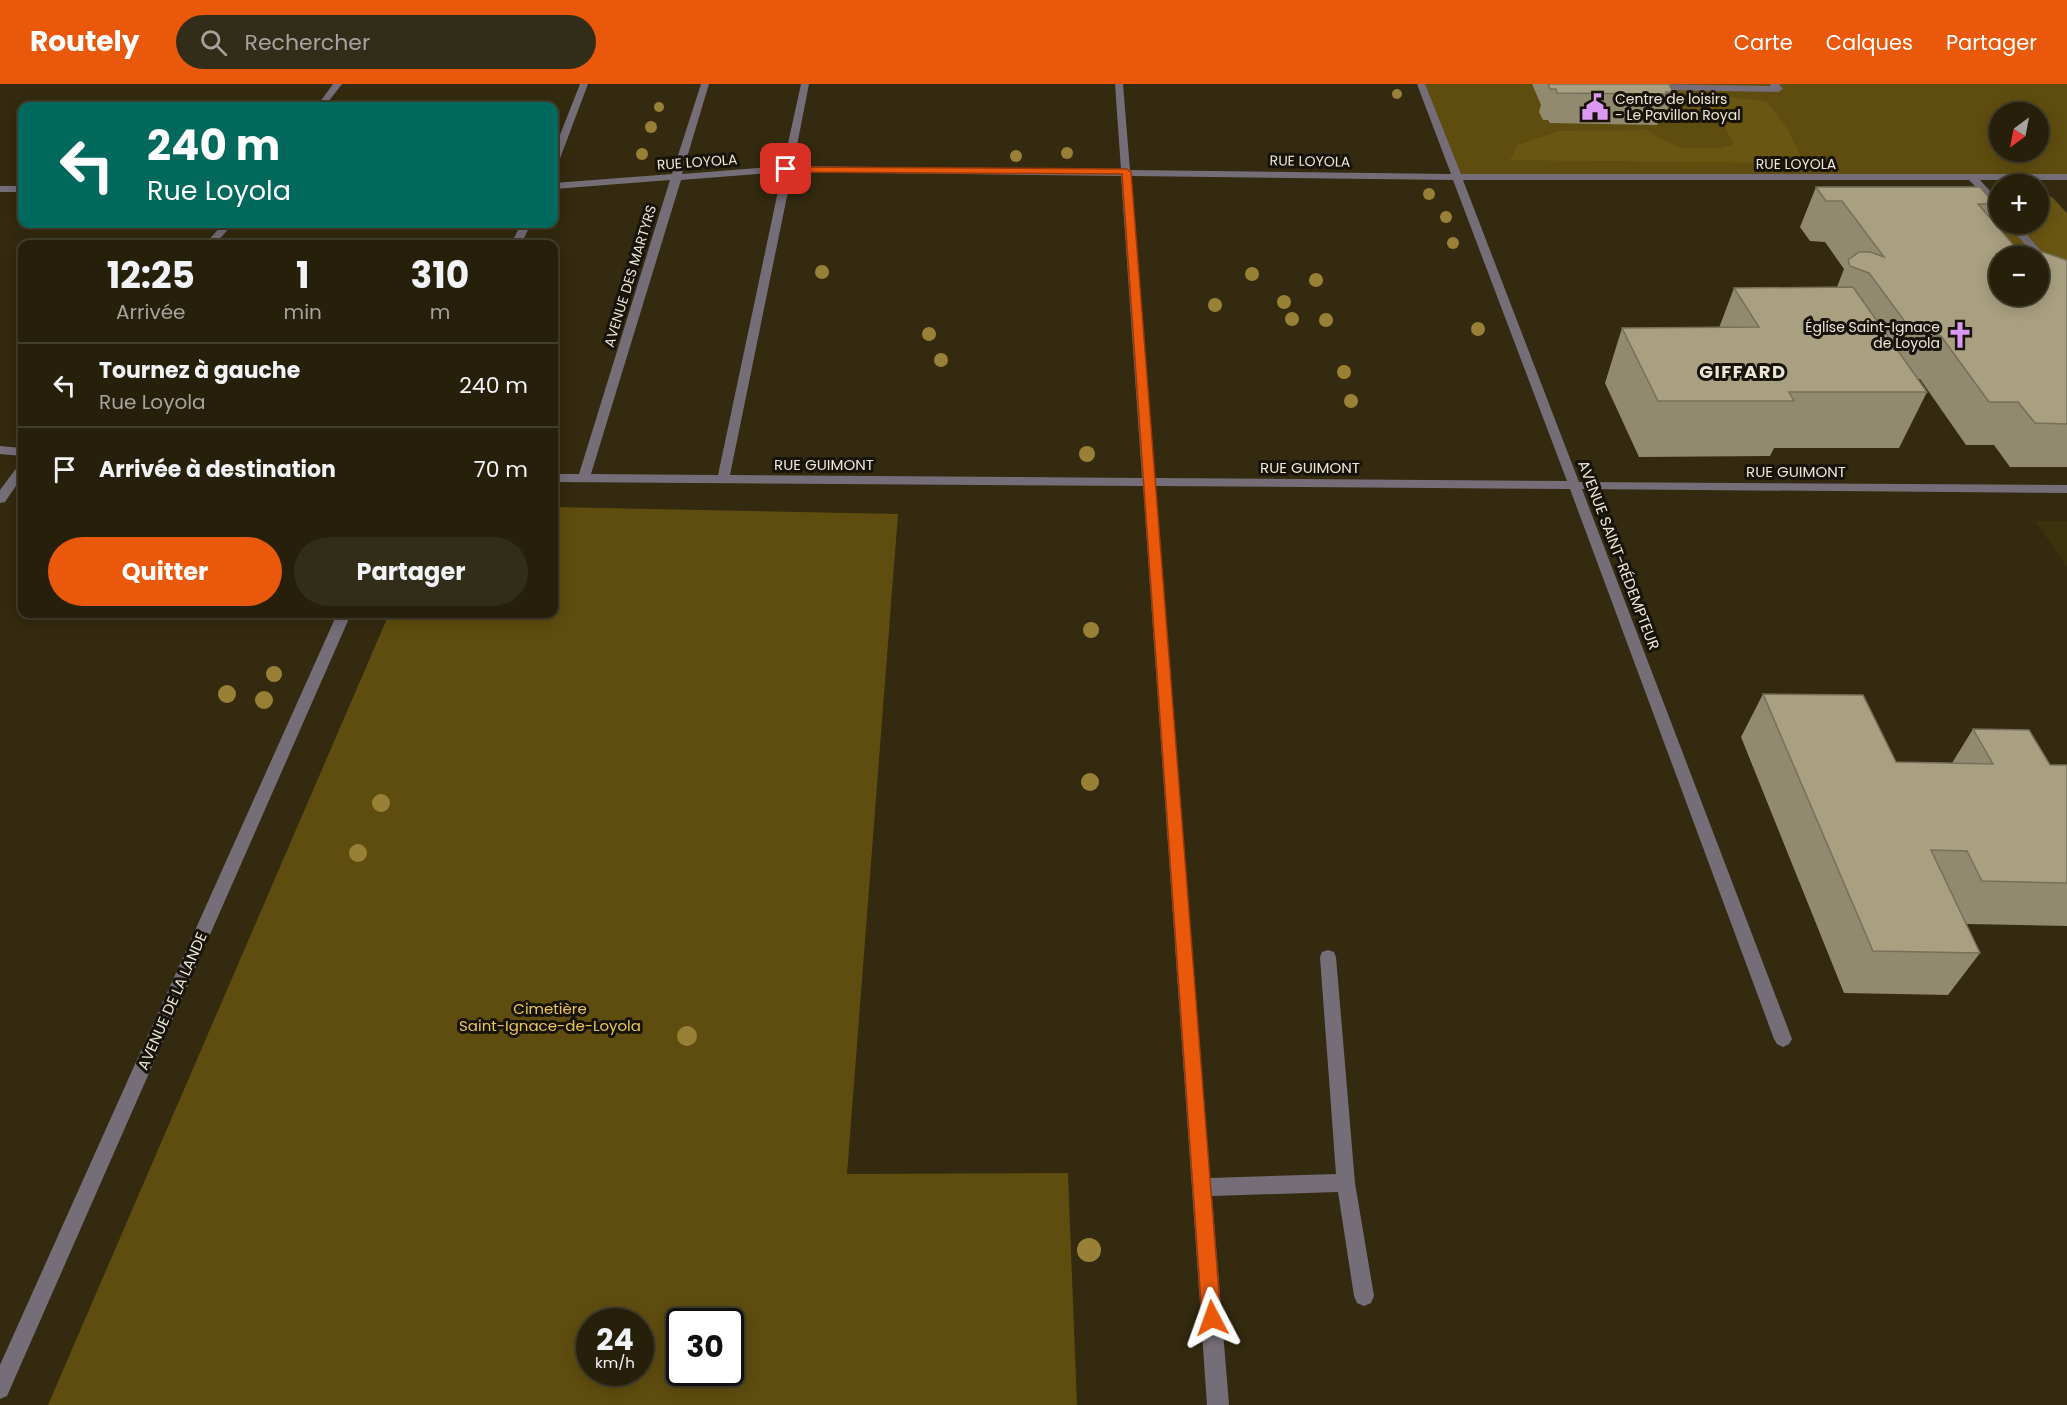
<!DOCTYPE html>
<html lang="fr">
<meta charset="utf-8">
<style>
body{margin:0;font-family:Poppins,sans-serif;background:#322d19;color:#f1f3f6;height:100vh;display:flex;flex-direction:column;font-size:22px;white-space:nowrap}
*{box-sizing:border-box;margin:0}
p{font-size:20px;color:#a4a39d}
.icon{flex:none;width:33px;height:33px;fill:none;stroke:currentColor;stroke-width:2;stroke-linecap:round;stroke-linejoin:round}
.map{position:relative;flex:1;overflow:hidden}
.sheet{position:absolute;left:18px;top:156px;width:540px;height:378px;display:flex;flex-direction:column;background:#26200b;border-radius:12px;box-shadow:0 3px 15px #0003,0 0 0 2px #423e2c}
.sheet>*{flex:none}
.guide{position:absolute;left:18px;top:18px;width:540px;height:126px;border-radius:12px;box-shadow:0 3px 15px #0003,0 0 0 2px #423e2c;background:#00695c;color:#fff;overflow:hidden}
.needle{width:39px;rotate:212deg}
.controls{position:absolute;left:1989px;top:18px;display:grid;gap:12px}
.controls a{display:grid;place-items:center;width:60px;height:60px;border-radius:50%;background:#26200b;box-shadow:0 3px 15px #0003,0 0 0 2px #423e2c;font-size:30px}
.speed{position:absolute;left:576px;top:1224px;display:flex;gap:12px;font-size:30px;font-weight:700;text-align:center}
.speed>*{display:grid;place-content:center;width:78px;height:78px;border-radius:50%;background:#26200b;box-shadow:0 3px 15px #0003,0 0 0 2px #423e2c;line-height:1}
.speed small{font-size:15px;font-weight:400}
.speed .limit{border:3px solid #111;border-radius:9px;background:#fff;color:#111}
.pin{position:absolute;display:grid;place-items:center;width:51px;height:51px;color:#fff;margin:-26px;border-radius:12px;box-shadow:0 3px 9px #0006}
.me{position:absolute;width:66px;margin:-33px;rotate:356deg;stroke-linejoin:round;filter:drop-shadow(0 0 4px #0008)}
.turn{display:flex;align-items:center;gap:21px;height:126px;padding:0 30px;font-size:27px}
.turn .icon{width:78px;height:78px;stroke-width:2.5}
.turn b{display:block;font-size:42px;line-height:51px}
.eta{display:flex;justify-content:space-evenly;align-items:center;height:102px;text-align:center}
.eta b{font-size:36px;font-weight:700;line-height:42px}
.action{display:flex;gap:12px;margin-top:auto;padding:12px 30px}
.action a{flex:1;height:69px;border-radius:36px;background:#ea580c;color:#fff;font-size:24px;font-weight:700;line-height:69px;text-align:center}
.action a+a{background:#322d19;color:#f1f3f6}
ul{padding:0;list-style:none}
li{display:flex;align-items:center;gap:18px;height:84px;padding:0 30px;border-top:2px solid #423e2c}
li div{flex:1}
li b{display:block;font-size:22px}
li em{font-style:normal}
header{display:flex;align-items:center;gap:36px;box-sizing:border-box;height:84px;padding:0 30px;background:#ea580c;color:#fff}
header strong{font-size:28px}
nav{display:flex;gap:33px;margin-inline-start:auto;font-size:21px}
.search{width:420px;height:54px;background:#322d19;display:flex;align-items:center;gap:15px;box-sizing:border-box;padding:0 21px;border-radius:33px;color:#a4a39d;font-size:22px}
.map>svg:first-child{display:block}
.built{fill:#3d320e}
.green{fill:#5f4d0f;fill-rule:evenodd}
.forest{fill:#695613}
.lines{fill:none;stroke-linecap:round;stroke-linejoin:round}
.minor{fill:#756d78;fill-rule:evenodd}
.tree{fill:#988136}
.wall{fill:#918a6f}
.building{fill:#a9a081;stroke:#76705a;stroke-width:1.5}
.route{fill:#ea580c;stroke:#983908;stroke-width:1.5}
.labels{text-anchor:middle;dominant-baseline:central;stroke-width:6;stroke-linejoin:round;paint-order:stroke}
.far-poi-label{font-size:14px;fill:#ebe6d6;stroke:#171308;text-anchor:start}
.far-street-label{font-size:14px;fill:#ebe6d6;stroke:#171308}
.street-label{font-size:15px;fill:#ebe6d6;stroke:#171308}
.park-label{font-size:15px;fill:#ebc856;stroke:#171308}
.far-district-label{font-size:18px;font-weight:bold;letter-spacing:1.5px;fill:#ebe6d6;stroke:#171308}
</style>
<header>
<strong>Routely</strong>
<div class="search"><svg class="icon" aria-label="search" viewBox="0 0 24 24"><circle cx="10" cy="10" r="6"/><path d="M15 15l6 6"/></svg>Rechercher</div>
<nav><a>Carte</a><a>Calques</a><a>Partager</a></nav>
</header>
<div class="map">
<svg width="2067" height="1321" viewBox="0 0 2067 1321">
<rect width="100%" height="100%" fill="#332a0f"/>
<path class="built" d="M2035 437H2067V483Z"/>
<path class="green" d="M1421 0H2067V93H1456ZM2000 28H2038V68H2000Z
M554 423 898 430 847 1090 1068 1089 1077 1321H48L389 530H554ZM590 1238H640V1288H590ZM680 1238H730V1288H680Z"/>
<path class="forest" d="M1687 6 1717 12 1766 17 1787 44 1804 79 1510 76 1518 61 1559 47 1647 46 1664 57 1683 64H1722L1734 60 1722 39 1667 32 1653 8Z
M2039 110 2052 113 2067 129V228L2038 172H2000V192L1998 168 2007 157 2003 140H2038Z"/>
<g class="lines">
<path class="minor" d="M333 0H342L325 22H317Z
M580 0H588L559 77 554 80V66Z
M701 0H709L682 90 783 82 801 0H809L793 82 1121 86 1115 0H1123L1130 86 1451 90 1417 0H1425L1461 90H2067V96H1980L2000 118V128L1969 96H1463L1579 398 2067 401V409L1582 405 1792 955 1789 960 1783 963 1777 960 1774 955 1570 405 1155 402 1210 1094 1336 1090 1320 873 1322 868 1328 866 1334 868 1336 873 1355 1099 1374 1212 1371 1219 1364 1222 1357 1219 1354 1212 1338 1108 1212 1112 1229 1321H1207L1143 402 554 398V390H579L670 96 554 105V99L672 90ZM782 88 718 391 591 390 681 96ZM792 88 1121 92 1142 394 730 391ZM1131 92 1453 96 1567 397 1155 394Z
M1770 0H1779L1783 5 1778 8 1655 6 1650 3 1655 0 1771 2Z
M0 102H22V108H0Z
M223 140H233L215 160H205Z
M521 140H531L521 160H511Z
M2007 140H2017L2067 196V206L2063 205 2038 177V172H2035Z
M0 362 22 364V372L0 370Z
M22 381V393L5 418 0 419V406L18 382Z
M337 530H351L7 1312 0 1315V1281Z"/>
</g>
<g class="tree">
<circle cx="1397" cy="10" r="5"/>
<circle cx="659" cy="23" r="5"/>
<circle cx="651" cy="43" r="6"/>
<circle cx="1067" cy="69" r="6"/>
<circle cx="642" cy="70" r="6"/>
<circle cx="1016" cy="72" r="6"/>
<circle cx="1429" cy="110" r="6"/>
<circle cx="1446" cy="133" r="6"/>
<circle cx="1453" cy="159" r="6"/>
<circle cx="822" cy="188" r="7"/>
<circle cx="1252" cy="190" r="7"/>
<circle cx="1316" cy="196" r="7"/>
<circle cx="1284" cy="218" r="7"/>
<circle cx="1215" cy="221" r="7"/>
<circle cx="1292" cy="235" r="7"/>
<circle cx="1326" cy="236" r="7"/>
<circle cx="1478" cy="245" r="7"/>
<circle cx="929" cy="250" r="7"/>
<circle cx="941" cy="276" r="7"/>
<circle cx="1344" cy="288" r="7"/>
<circle cx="1351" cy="317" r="7"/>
<circle cx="1087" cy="370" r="8"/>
<circle cx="1091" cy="546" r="8"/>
<circle cx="274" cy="590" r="8"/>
<circle cx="227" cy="610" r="9"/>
<circle cx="264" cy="616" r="9"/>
<circle cx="1090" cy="698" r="9"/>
<circle cx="381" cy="719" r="9"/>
<circle cx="358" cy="769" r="9"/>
<circle cx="687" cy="952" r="10"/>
<circle cx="1089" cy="1166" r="12"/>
</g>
<path class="wall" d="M1532 0H1669L1673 8 1664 39H1658L1657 41 1550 39 1548 36H1543L1539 28 1541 21Z
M1816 103 1995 120 1989 132 2000 212 2067 177V383H2010L1994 361H1966L1920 295H1917L1927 308 1899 364H1774L1770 372 1639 373 1605 299 1622 244H1719L1734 204 1837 203 1844 185 1825 158 1810 157 1800 143Z
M1763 610 1896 678 1952 679 1973 645 2050 681H2067V842L1966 840 1980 869 1948 911 1844 909 1741 653Z"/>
<path class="building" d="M1548 0H1669L1673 8H1666L1667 10 1557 9 1556 5H1550Z
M1816 103H1980L1995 120H1978L2023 172H2000V212H2038V172H2029L2033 169 2043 168 2066 176 2067 177V340L2035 339 2018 318H1989L1941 252H1933L1909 243 1869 189 1850 182 1848 176 1859 168H1870L1884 173 1842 117H1826Z
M1853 203 1927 308H1789L1794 317H1658L1622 244 1759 243 1734 204Z
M1763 610 1863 611 1896 678 1993 680 1973 645 2029 646 2050 681H2067V799L1982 797 1967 767 1931 766 1980 869 1873 867Z"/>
<path class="route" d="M783 83 1127 85 1131 88 1221 1234 1218 1240 1212 1243 1205 1240 1202 1234 1122 90 786 88 782 85Z"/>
<defs>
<symbol id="civic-bare" viewBox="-9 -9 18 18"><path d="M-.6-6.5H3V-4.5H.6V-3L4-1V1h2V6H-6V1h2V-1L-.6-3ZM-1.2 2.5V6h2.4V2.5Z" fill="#dc99f4" stroke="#171308" stroke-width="2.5" paint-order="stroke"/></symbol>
<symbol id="church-bare" viewBox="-9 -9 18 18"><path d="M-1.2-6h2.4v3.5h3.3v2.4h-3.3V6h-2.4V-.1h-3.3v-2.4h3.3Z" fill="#dc99f4" stroke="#171308" stroke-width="2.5" paint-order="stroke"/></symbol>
</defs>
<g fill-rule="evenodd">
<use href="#civic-bare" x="1576" y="4" width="38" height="38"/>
<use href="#church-bare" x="1941" y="232" width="38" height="38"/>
</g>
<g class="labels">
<g class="far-poi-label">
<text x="1615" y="15">Centre de loisirs<tspan x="1615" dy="16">- Le Pavillon Royal</tspan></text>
<text x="1940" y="243" text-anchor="end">Église Saint-Ignace<tspan x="1940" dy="16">de Loyola</tspan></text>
</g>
<g class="far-street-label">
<text transform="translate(1310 77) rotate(1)">RUE LOYOLA</text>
<text transform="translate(697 78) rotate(-4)">RUE LOYOLA</text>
<text x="1796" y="80">RUE LOYOLA</text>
<text transform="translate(630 192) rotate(-73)">AVENUE DES MARTYRS</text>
</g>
<g class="street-label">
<text x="824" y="380">RUE GUIMONT</text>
<text x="1310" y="383">RUE GUIMONT</text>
<text x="1796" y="387">RUE GUIMONT</text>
<text transform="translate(1619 471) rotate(69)">AVENUE SAINT-RÉDEMPTEUR</text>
<text transform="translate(172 917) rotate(-66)">AVENUE DE LA LANDE</text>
</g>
<g class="park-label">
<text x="550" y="924">Cimetière<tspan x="550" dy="17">Saint-Ignace-de-Loyola</tspan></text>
</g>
<g class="far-district-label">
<text x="1743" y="287">GIFFARD</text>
</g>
</g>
</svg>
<div class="controls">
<a><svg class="needle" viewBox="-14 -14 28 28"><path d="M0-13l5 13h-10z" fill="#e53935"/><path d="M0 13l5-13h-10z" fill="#a4a39d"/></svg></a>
<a>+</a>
<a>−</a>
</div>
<div class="speed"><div>24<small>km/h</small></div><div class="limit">30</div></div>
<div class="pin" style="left:786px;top:85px;background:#d93025"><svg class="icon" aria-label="arrive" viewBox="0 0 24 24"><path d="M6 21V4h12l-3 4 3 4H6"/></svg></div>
<svg class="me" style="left:1212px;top:1234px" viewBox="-20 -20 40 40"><path d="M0-17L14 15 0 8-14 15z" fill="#ea580c" stroke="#fff" stroke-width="4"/></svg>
<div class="guide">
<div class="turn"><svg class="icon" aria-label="left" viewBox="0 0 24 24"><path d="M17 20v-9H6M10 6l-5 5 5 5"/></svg><div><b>240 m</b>Rue Loyola</div></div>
</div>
<section class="sheet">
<div class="eta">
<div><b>12:25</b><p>Arrivée</p></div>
<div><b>1</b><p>min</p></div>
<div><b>310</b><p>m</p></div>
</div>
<ul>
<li><svg class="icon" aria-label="left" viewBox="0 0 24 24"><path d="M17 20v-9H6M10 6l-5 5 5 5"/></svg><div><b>Tournez à gauche</b><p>Rue Loyola</p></div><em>240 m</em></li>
<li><svg class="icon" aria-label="arrive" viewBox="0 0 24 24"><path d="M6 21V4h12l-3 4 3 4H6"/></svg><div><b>Arrivée à destination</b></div><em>70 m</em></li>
</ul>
<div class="action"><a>Quitter</a><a>Partager</a></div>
</section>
</div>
